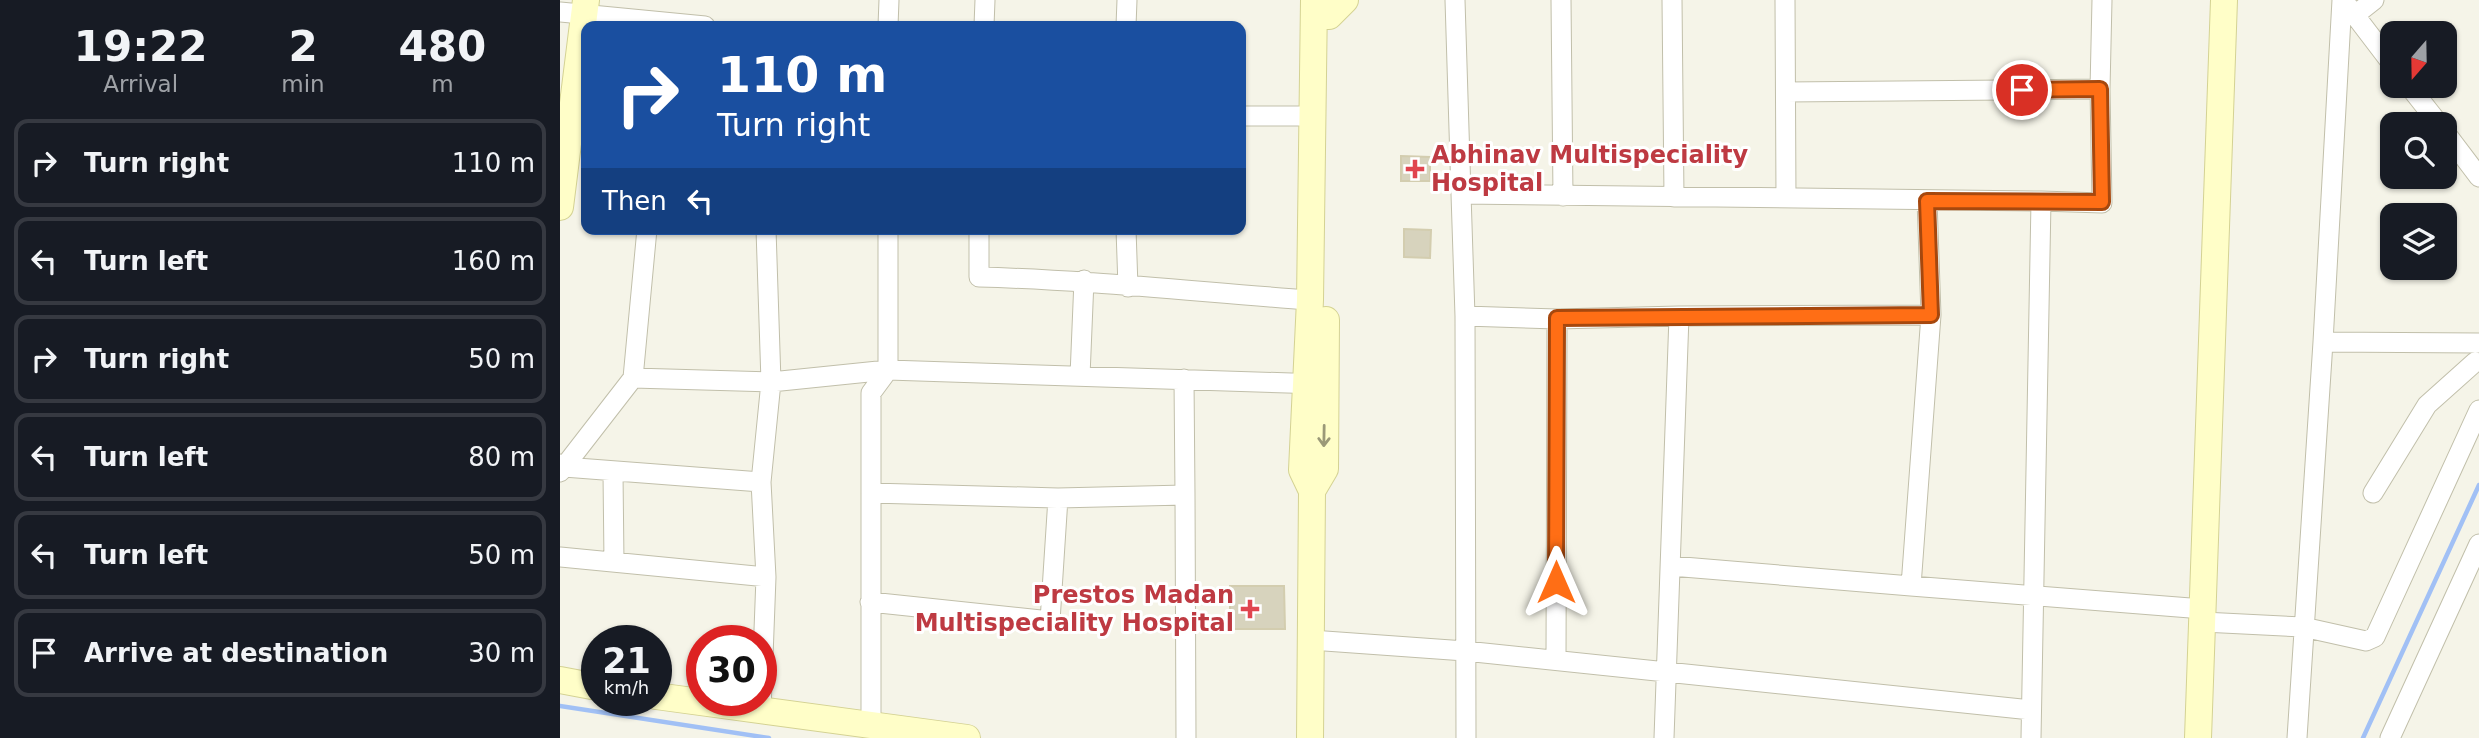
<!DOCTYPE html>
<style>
body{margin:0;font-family:"DejaVu Sans",sans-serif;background:#242831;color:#f1f3f6;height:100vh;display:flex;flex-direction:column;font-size:26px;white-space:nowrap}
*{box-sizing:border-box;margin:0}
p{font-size:23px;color:#9ea1a6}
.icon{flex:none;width:38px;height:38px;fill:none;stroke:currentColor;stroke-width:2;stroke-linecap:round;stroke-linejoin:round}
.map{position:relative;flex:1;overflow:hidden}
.sheet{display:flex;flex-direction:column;background:#171b24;width:560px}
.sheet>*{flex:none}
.banner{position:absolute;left:21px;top:21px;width:665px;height:214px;border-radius:14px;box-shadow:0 2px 5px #0004;background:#1a4fa0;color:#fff;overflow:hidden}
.needle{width:46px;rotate:200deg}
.fabs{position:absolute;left:1820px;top:21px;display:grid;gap:14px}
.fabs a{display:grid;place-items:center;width:77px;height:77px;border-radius:14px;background:#171b24;box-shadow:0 2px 5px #0004;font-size:35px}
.speed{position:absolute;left:21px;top:625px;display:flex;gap:14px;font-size:35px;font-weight:700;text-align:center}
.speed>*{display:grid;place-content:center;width:91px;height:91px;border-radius:50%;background:#171b24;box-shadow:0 2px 5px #0004;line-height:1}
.speed small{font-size:18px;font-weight:400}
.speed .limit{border:10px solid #d22;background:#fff;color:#111}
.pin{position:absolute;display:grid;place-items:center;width:60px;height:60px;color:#fff;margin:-30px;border:4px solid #fff;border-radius:50%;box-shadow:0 2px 7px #0007}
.me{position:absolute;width:77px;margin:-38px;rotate:0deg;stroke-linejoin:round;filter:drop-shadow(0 0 5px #0008)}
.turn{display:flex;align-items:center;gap:24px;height:147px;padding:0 21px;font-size:32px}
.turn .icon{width:91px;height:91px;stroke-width:2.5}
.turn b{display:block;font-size:49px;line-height:60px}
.then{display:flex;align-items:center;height:66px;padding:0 21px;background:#0003;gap:14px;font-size:26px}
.eta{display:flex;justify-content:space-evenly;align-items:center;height:119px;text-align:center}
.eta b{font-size:42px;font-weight:700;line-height:49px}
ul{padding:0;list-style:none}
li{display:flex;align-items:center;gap:21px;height:88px;margin:0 14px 10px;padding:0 7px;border:4px solid #363941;border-radius:14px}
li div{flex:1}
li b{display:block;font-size:26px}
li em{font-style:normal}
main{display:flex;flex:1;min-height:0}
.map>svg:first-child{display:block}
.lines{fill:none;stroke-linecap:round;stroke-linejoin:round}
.stream{stroke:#a1c0f5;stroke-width:4.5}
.building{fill:#d7d3bd;stroke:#d3cdaf;stroke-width:2}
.street-casing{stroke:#c1bfaa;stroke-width:21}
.secondary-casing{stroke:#d4d293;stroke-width:28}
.street{stroke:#fff;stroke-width:19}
.secondary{stroke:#fffec8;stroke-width:26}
.oneway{stroke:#9b9978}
.route-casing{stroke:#a6480e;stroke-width:18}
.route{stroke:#ff6e15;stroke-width:12}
.health-dot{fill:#e0444e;stroke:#fff;stroke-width:2.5}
.labels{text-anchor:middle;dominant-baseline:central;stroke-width:6;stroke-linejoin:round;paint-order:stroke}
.health-label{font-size:24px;font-weight:bold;fill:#be3a42;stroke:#fff;text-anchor:start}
</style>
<main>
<section class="sheet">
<div class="eta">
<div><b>19:22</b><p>Arrival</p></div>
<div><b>2</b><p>min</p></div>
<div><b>480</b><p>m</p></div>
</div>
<ul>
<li><svg class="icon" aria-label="right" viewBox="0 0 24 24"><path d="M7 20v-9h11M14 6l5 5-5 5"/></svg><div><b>Turn right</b></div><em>110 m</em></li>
<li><svg class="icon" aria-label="left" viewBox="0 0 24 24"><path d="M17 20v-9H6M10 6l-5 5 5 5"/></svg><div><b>Turn left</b></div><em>160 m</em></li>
<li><svg class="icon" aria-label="right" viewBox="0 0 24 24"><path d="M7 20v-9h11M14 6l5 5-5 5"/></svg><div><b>Turn right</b></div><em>50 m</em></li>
<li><svg class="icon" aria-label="left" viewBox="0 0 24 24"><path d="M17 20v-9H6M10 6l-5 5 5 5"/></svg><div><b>Turn left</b></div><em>80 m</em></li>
<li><svg class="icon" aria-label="left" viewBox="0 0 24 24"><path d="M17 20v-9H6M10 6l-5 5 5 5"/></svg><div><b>Turn left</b></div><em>50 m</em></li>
<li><svg class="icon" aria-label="arrive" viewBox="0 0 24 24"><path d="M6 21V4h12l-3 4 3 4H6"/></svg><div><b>Arrive at destination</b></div><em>30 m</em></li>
</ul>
</section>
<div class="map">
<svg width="1919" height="738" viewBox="0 0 1919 738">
<rect width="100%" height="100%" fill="#f5f4e8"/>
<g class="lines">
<path class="stream" d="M0 706 209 738
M1803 738 1919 485"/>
</g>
<path class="building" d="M841 156 870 157V181H841Z
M844 229 871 230 870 258 844 257Z
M670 586H724L725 629H670Z"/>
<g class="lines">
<defs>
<path id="street" d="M895 0 901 194
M1001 0 1003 196
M1112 0 1114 197
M1225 0 1226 198
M1782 0 1763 342 1919 343
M1784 1 1832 64
M0 12 145 26
M1795 15 1814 0
M328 26 329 0
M424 26 425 0
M566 26 567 0
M1849 86 1879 124
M1540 89 1542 0
M1226 92 1540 89 1542 203 1481 201
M681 116H754
M1885 132 1919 177
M1367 200 1371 315
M328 229V370L760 384
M419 229V277C529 280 639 292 750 300
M566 229 568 287
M905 316 997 319
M520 376 524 280
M73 378 87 229
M624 379 625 495
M0 464 4 467 73 378 211 382 328 370
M0 472 4 467 201 482
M53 473 54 562
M1813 493 1867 405 1915 362
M498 498 625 495 626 738
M0 557 206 577
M1351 586 1643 609
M310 602 490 621 498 498 311 493
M1643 622 1743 627 1806 641 1815 637 1919 410
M751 640 905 651 1471 710
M996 660 997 319 1119 316
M201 710 206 577 201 482 211 382 206 229
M311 723V393L328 370
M906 738 905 316 901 194 1481 201 1471 738
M1104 738 1119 316 1371 315 1351 586 1111 566
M1737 738 1763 342
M1830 738 1919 544"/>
<path id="secondary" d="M769 16 785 0
M0 207 26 0
M752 491 765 469 766 320
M0 680 37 687
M96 696 407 738
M750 738 752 491 742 470 750 300 754 0
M1638 738 1664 0"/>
</defs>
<use href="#street" class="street-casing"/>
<use href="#secondary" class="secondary-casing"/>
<use href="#street" class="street"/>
<use href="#secondary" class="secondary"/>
</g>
<defs><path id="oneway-shaft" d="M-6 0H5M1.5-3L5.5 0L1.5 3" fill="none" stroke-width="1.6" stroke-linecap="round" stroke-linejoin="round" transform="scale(1.75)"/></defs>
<use class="oneway" href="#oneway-shaft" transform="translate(764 436) rotate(91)"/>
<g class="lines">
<defs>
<path id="route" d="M996 582 997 318 1371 315 1367 201 1542 202 1540 89 1462 90"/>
</defs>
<use href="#route" class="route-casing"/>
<use href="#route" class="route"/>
</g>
<g class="health-dot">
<path d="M851.5 158.5h7v7h7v7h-7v7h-7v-7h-7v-7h7z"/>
<path d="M686.5 598.5h7v7h7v7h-7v7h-7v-7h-7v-7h7z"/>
</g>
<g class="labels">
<g class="health-label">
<text x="871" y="155">Abhinav Multispeciality<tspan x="871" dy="28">Hospital</tspan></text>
<text x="674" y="595" text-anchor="end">Prestos Madan<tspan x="674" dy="28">Multispeciality Hospital</tspan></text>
</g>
</g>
</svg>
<div class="fabs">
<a><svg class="needle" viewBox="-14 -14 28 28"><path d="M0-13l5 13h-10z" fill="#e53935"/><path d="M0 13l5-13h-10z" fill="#9ea1a6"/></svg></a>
<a><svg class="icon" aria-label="search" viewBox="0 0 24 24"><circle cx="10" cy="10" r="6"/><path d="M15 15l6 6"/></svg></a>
<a><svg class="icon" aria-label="layers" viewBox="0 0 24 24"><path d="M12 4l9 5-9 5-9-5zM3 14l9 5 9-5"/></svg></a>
</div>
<div class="speed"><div>21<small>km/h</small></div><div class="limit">30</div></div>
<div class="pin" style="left:1462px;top:90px;background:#d93025"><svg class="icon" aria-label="arrive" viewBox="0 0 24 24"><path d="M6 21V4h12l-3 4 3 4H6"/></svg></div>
<svg class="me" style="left:996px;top:582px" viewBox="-20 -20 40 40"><path d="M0-17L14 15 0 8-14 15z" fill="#ff6e15" stroke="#fff" stroke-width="4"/></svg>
<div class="banner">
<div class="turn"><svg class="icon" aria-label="right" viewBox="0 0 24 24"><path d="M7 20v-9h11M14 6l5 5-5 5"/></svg><div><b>110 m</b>Turn right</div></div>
<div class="then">Then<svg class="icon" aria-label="left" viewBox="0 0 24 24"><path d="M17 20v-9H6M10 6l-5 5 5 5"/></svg></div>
</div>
</div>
</main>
